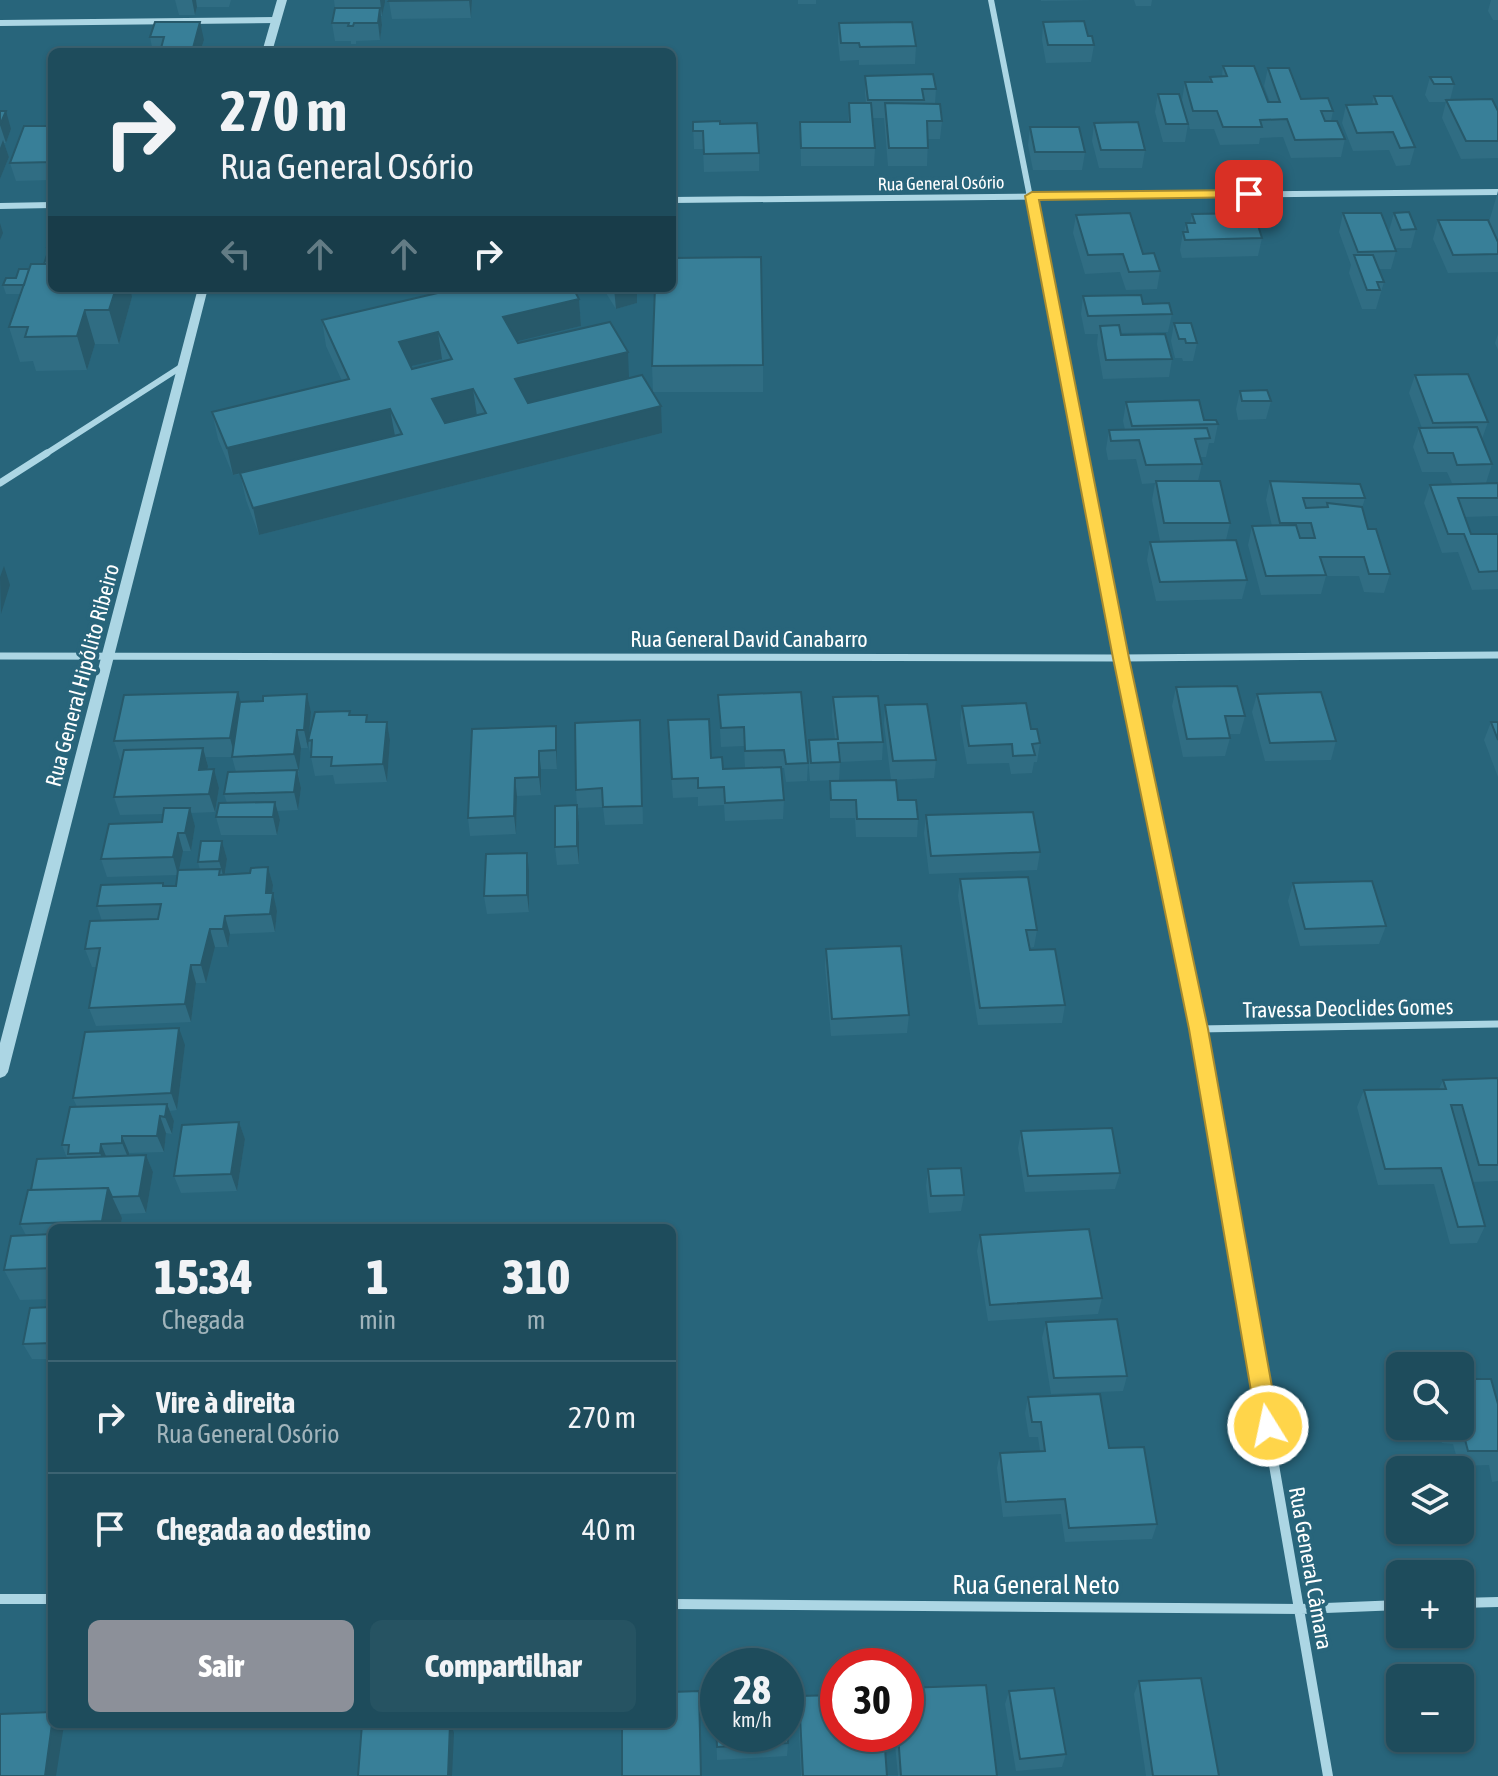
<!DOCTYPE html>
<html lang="pt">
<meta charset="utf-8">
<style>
body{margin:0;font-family:"Asap Condensed",sans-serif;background:#265362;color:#f1f3f6;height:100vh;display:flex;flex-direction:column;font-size:30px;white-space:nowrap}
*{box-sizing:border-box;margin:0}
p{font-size:26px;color:#a1b4bb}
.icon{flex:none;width:44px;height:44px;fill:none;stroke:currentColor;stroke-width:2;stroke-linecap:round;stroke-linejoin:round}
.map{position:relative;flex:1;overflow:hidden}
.drawer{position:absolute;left:48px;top:1224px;width:628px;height:504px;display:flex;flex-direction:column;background:#1e4c5c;border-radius:12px;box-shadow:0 2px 6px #0004,0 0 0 2px #3c6372}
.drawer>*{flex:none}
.top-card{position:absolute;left:48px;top:48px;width:628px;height:244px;border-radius:12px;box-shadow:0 2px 6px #0004,0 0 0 2px #3c6372;background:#1e4c5c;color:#f1f3f6;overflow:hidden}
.controls{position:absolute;left:1386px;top:1352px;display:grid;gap:16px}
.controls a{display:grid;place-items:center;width:88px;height:88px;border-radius:12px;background:#1e4c5c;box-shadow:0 2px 6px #0004,0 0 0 2px #3c6372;font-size:40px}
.speed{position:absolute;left:700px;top:1648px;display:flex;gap:16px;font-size:40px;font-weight:700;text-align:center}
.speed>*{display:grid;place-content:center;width:104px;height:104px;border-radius:50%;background:#1e4c5c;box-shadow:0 2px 6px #0004,0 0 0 2px #3c6372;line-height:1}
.speed small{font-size:20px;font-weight:400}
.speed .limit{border:12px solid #d22;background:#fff;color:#111}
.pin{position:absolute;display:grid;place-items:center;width:68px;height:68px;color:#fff;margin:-34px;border-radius:16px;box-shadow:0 4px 12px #0006}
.me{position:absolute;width:88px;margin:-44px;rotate:350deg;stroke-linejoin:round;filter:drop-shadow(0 0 6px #0008)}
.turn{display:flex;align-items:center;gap:28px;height:168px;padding:0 40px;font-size:36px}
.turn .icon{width:104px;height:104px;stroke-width:2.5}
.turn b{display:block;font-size:56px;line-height:68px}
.lanes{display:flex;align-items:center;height:76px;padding:0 40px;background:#0003;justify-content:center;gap:40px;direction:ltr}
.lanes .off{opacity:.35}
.eta{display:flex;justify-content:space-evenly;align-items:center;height:136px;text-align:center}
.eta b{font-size:48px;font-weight:800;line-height:56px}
.cta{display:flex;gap:16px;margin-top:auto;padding:16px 40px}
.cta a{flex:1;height:92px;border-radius:12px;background:#8c9099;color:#fff;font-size:32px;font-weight:800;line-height:92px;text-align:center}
.cta a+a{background:#265362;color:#f1f3f6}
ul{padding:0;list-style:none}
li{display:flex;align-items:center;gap:24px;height:112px;padding:0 40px;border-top:2px solid #3c6372}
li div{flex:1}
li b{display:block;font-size:30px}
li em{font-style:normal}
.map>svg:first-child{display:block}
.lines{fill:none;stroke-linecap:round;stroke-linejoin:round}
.minor-far2{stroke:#acd6e4;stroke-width:6}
.minor-far1{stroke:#acd6e4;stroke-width:7}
.minor{stroke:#acd6e4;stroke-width:10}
.tertiary{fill:#acd6e4;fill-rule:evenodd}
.wall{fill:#306d83;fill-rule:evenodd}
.shaded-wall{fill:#27596a}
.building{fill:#387f98;stroke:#27596a;stroke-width:2;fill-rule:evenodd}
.route{fill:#ffd54a;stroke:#a68a30;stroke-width:2}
.labels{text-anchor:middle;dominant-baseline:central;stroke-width:8;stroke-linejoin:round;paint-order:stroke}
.far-street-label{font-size:18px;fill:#fff;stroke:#28657b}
.street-label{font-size:22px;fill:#fff;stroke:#28657b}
.near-street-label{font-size:26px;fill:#fff;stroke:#28657b}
</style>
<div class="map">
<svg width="1498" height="1776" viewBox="0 0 1498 1776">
<rect width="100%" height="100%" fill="#28657b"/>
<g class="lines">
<path class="minor-far2" d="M991 0 1081 455
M0 23 276 20
M672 200 1498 192
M0 206 52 205
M44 455 184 365"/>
<path class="minor-far1" d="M1080 453 1199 1035
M0 483 47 453
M0 656 1121 658 1498 655
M1198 1029 1498 1024"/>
<path class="minor" d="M1199 1033 1328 1776
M0 1599H52
M1460 1603 1498 1602
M672 1604 1301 1609 1400 1605"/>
<path class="tertiary" d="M277 0H287L272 52H262Z
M198 288H208L8 1072 5 1076 0 1078V1043Z"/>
</g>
<path class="wall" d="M175 0H231L229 7H197L195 15H179Z
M334 0H385L382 16H381L382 25 380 40 356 41V44H351V41H335L332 23 335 8Z
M472 0 471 18 392 19 389 1Z
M798 0H816V4H798Z
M1041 0H1097L1041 1Z
M1134 0H1152L1151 6H1136Z
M1491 0H1498V20H1493L1488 11Z
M155 22 204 40 200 52H153L150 37Z
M1043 22 1088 36 1094 45 1091 62 1046 63 1042 40Z
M839 23 916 46 915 64 859 65V60L840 61 838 41Z
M1223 66 1268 102H1270L1264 86 1268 68 1301 99 1333 111 1331 121 1345 139 1341 157 1291 158 1283 137 1260 138 1259 144 1220 145 1214 129H1190L1182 100 1185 82H1209L1210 77 1222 76Z
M865 76 936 89 935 104 942 121 940 139H928L927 166H888L884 118H872L875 148 874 166H801L800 122H848L849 103H866L865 94Z
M1430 77 1454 84 1450 100 1498 111V158L1461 159 1442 118 1446 102H1429L1425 95Z
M1158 94 1188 124 1185 142H1163L1155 112Z
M1374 96 1415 147 1410 165 1396 166 1389 150 1353 151 1342 123 1346 105 1372 104Z
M0 111 11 129 6 143H4L9 157 0 179Z
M693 122 720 124 759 153V171L704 172 703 149H694Z
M1094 123 1145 150 1142 168H1099L1092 141Z
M52 126V180L16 181 10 163Z
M1030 127 1085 152 1082 170H1033L1028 145Z
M1498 191V272L1448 273 1433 239 1438 220 1489 222Z
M1343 213 1396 251 1391 269H1379L1384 282 1376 309H1362L1349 273 1351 265 1339 232Z
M1394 213 1416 229 1411 248H1396L1389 231Z
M1192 214 1262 238 1258 256 1182 258 1180 250 1183 232H1184L1186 223H1190Z
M1076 215 1143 254 1160 271 1157 289 1126 290 1120 272 1085 274 1073 233Z
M52 231V288L132 297 119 344H95L87 370 36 371 33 361 20 362 9 327 21 294H6L3 285 44 264 48 252 47 247Z
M606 288H637V303L616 309 606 293Z
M1083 296 1143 304 1172 314 1168 332 1121 333V335L1172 359 1169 377 1103 379 1097 344 1098 334H1085L1081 314Z
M579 299 581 326 517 341 518 343 629 378 662 433 259 535 246 500 240 474 233 475 218 439 212 412 342 381 326 346 322 320ZM442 359 443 361 412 369 411 366Z
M1174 323 1197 343 1193 361H1183L1182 358H1175L1171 341Z
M1498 334V350L1495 343Z
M763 365V392H653L652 366Z
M1415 375 1488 422 1482 439 1492 464 1486 483H1452L1447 472H1422L1413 447 1419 428H1422L1409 393Z
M1240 391 1271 401 1266 419 1238 420 1236 409Z
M1126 402 1218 424 1214 443H1209L1206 457H1200L1202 464 1198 481 1230 523 1226 540 1247 580 1242 599 1156 601 1147 560 1150 542 1160 541 1152 500 1155 483 1142 484 1136 459 1108 460 1106 449 1109 430H1125L1123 421Z
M1270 481 1365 498 1362 508 1368 529 1390 574 1384 593 1364 592 1359 576H1326L1321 594 1261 595 1248 545 1252 526H1272L1266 500Z
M1498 483V516L1464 517 1471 534H1498V589L1472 590 1458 552 1442 553 1424 503 1430 485Z
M1176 687 1245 716 1240 734H1229L1230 738 1225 756 1183 757 1172 706Z
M307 694 311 712 309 735 350 715 368 722H387L390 740 387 782 335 784 333 775 315 776 308 743V748H301L299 772H298L301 788 298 810 277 811 280 820 277 835H221L216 817 227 803 224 794 236 772 232 757H206L208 766V770L214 769 219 788 215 812 191 813 195 826 191 851H183L179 870H200L198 862 222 841 227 859 225 874 250 873 268 867 273 885 272 893 277 911 275 932 230 934 228 947H215L206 983H196L191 1022 96 1026 89 1008 96 967H92L85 949 102 921 97 906 163 883 165 886H176L178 875 107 877 101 859 162 822 163 814 120 815 114 797 122 760H120L114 741 241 702 263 701Z
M1257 694 1336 741 1331 760 1265 761 1252 712Z
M718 695 808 763 807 781 786 782 784 768H781L784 800 783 819 725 821 724 805 698 806V797L673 798 668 739 711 758 723 769 745 768 744 746 721 747Z
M833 697 883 742 882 760 840 762 839 780 810 781 808 758 809 740 835 739 832 716Z
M885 705 936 760 934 778 891 780 884 724Z
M962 706 1031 729 1040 743 1037 762H1034L1032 773 1011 774 1009 763 967 764 960 724Z
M1491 722H1498V777L1484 740Z
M556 726 557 744V769H541V795L517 796 516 834 470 836 468 818Z
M641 738 643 824 605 825 603 807 577 808 579 823V864L557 865 555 847 577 805 576 790Z
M830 781 898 800 918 819 917 837H856L855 818H830Z
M926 815 1040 852 1037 870 929 874 924 833Z
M529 871V912L487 914 484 896Z
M960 879 1037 930 1034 947 1029 948 1065 1005 1062 1023 978 1025 958 896Z
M1293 883 1386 926 1379 944 1300 946 1288 901Z
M826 949 909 1015 907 1033 831 1036 825 966Z
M185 1045 177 1110 170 1111 174 1121 172 1134 166 1133 164 1152 129 1153V1156L146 1155 153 1172 146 1213 120 1214 122 1218 120 1228H52V1299L20 1300 4 1270 26 1235 20 1224 31 1190 67 1158 62 1145 77 1107 73 1098Z
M1498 1078V1181L1472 1182 1485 1226 1477 1243 1450 1244 1434 1184 1378 1185 1357 1107 1364 1090 1439 1089 1443 1080Z
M239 1122 245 1139 237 1191 181 1193 174 1176Z
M1021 1131 1120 1173 1115 1189 1025 1192 1018 1148Z
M928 1169 964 1195 961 1211 929 1213 926 1186Z
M980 1235 1102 1298 1098 1314 988 1321 977 1251Z
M52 1307V1359H32L23 1344Z
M1046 1322 1127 1376 1123 1391 1051 1394 1042 1338Z
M1028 1397 1109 1448 1157 1524 1152 1539 1065 1542 1061 1514 1003 1517 997 1468 1000 1453 1040 1451 1038 1437H1029L1025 1413Z
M1498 1404V1481L1492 1482 1489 1465 1459 1466 1453 1444 1442 1443 1437 1426H1460Z
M1139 1681 1219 1776H1146L1134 1694Z
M715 1691 788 1743 787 1756 717 1760Z
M1009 1691 1066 1754 1062 1767 1016 1771 1005 1704Z
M799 1696 887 1776H801L798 1709Z
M894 1734H906L997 1776H898Z"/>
<path class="shaded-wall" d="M192 0H196L197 7 195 15Z
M380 0H385V2L382 16Z
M470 0H472L471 18 469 0Z
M380 8 382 25 380 40 378 23Z
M200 22 204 40 200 52H194L193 48Z
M6 111 11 129 6 143 0 125Z
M3 140 9 157 0 179V148Z
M0 223 3 233 0 240Z
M116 288H130L132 297 119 344 109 310Z
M614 288H637V303L616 309Z
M579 299 581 326 506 344 503 317Z
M85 310 95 344 87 370 77 336Z
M438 332 442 359 403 368 399 342Z
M628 352 629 378 517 406 515 379Z
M473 389 477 416 436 426 432 399Z
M661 406 662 433 259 535 253 508Z
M390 409 395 436 233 475 227 448Z
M4 566 10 585 1 614 0 577Z
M238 692 243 710 235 757 230 738Z
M307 694 311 712 308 748 304 730Z
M387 722 390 740 387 782 383 764Z
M556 726 557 744V769L556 750Z
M297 730 301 748 299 772 294 754Z
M203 748 208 766 205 788 199 770Z
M539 751 541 769V795L539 777Z
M214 769 219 788 215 812 209 794Z
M297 770 301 788 298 810 294 792Z
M515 778 517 796 516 834 514 816Z
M275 802 280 820 277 835 273 817Z
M577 805 579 823V864L577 846Z
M190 808 195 826 191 851 185 833Z
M178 833 183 851 178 875 173 857Z
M222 841 227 859 224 879 219 861Z
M527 853 529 871V912L527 895Z
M268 867 273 885 271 905 273 893 277 911 275 932 266 893Z
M225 916 230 934 228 947 223 929Z
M210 929 215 947 206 983 201 965Z
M191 965 196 983 191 1022 185 1004Z
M179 1028 185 1045 177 1110 171 1093Z
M167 1104 174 1121 172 1134 165 1117Z
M160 1116 166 1133 164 1152 157 1136Z
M239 1122 245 1139 237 1191 231 1174Z
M122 1136 129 1153V1160L122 1143Z
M101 1144 108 1161 107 1170 100 1153Z
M146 1155 153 1172 146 1213 139 1196Z
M108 1188 122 1218 120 1228H105L102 1221Z
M52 1724 64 1725 56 1776H45Z
M450 1724H451L454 1733 452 1776H448Z"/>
<path class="building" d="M390 0H470L389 1Z
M335 8H380L378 23H354L353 26H348L349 23H332Z
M1084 21 1088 36H1092L1094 45H1048L1043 22Z
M155 22H200L193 48H186L185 52H160L164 37H150Z
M912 22 916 46 860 47 859 43H841L839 23Z
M1223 66H1254L1268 102H1280L1268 68H1289L1301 99 1328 98 1333 111H1321L1325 121H1337L1345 139 1295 140 1287 119 1260 120 1262 127H1223L1217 111H1193L1185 82H1212L1210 77 1227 76Z
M933 74 936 89H922L924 100H868L865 76Z
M1430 77H1451L1454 84H1434Z
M1158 94H1179L1188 124H1166Z
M1374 96H1392L1415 147 1400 148 1393 132 1357 133 1346 105 1377 104Z
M1492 99 1498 111V141H1466L1446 100Z
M849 103H871L875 148H801L800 122H850Z
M885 103 940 104 942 121H927L928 148H889Z
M0 111H6L0 125Z
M720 121V124L757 123 759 153 704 154 703 131H693V122Z
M1138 122 1145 150H1101L1094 123Z
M24 126H52V162L10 163Z
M1030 127H1079L1085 152H1035Z
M1409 212 1416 229 1401 230 1394 213Z
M1130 213 1143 254 1154 253 1160 271 1129 272 1123 254 1088 255 1076 215Z
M1254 213 1262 238 1185 240 1183 232H1188L1186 223H1195L1192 214Z
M1343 213H1381L1396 251 1358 252Z
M1438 220H1488L1498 242V254L1453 255Z
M52 231V247H47Z
M48 252H52V264H44Z
M1354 255H1373L1384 282H1377L1380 290H1367Z
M761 257 763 365 652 366 655 288H672V258Z
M31 264H52V288H116L109 310H85L77 336 25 337 28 327H9Z
M19 269H29L24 285H3L6 278H16Z
M459 288H573L579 299 503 317 518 343 610 322 628 352 515 379 528 403 642 375 661 406 253 508 240 473 402 434 390 409 227 448 212 412 349 379 322 320ZM438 332 452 359 412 369 399 342ZM473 389 486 413 445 423 432 399Z
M1141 295 1143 304 1169 303 1172 314 1088 316 1083 296Z
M1174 323H1191L1197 343H1186L1185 339H1179Z
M1119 325 1121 335 1165 334 1172 359 1106 360 1100 326Z
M1468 374 1488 422 1433 423 1415 375Z
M1267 390 1271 401H1242L1240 391Z
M1199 400 1204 420H1216L1218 424 1132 426 1126 402Z
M1477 427 1492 464 1457 465 1453 453H1428L1419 428Z
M1207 428 1210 438 1195 439 1202 464 1146 465 1139 440 1111 441 1109 430Z
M1156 481H1220L1230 523H1164Z
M1270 481 1360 484 1365 498H1303L1306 508 1328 507 1327 503 1362 507 1368 529H1376L1390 574H1369L1364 557H1320L1326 575 1266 576 1252 526 1296 525 1300 538H1315L1311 523H1280Z
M1498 483V498H1458L1471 534H1498V571L1479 572 1464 534H1448L1430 485Z
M1236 540 1247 580 1160 582 1150 542Z
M1237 686 1245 716H1225L1230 738 1187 739 1176 687Z
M238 692 230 738 114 741 124 695Z
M801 692 808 763 786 764 784 750 745 751 744 727 721 728 718 695Z
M1321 692 1336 741 1270 743 1257 694Z
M307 694 304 730H297L294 754 232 757 240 702 263 701V696Z
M878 696 883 742 838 743 840 762 811 763 809 740 838 739 833 697Z
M1026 703 1031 729H1037L1040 743 1032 744 1035 755 1013 756 1012 744 969 746 962 706Z
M927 704 936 760 893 761 885 705Z
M350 711 349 715H367L366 722H387L383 764 331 766 332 757H311L312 740 308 741 315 712Z
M709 719 711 758 722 757 723 769 781 767 784 800 725 803 724 787 698 788V778L672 779 668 720Z
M640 720 642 806 603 807 602 788 576 790 575 723Z
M1491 722H1498V740Z
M556 726V750L539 751V777L515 778 514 816 468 818 472 729Z
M203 748 199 770 214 769 209 794 114 797 124 750Z
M297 770 294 792 224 794 228 772Z
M896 780 898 800H916L918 819H857L856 800H831L830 781Z
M275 802 273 817H216L219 803Z
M577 805V846L555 847V806Z
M164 808H190L185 833H178L173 857 101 859 109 824 162 822Z
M1033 812 1040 852 931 856 926 815Z
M201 841H222L219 861 198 862Z
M527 853V895L484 896 486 854Z
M268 867 266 893H273L270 914 225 916 223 929H210L201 965H191L185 1004 89 1008 100 948 85 949 90 921 158 919 161 904 97 906 101 885 163 883V886H176L178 870 220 869 219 875 250 873 251 868Z
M1028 877 1037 930H1026L1030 950 1055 949 1065 1005 980 1008 960 879Z
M1372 881 1386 926 1305 929 1293 883Z
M901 946 909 1015 832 1019 826 949Z
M179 1028 171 1093 73 1098 85 1032Z
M1498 1078V1165H1479L1462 1105H1451L1485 1226 1458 1227 1441 1168 1385 1169 1364 1090 1446 1089 1443 1080Z
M167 1104 165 1117 160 1116 157 1136H122V1143L101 1144 100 1153 68 1154 69 1145H62L70 1107Z
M239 1122 231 1174 174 1176 182 1125Z
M1112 1128 1120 1173 1028 1176 1021 1131Z
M146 1155 139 1196 112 1197 108 1188 31 1190 37 1159Z
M961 1168 964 1195 931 1196 928 1169Z
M108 1188 102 1221 20 1224 28 1190Z
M1089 1229 1102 1298 990 1305 980 1235Z
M52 1234V1268L4 1270 11 1236Z
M52 1307V1343L23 1344 30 1308Z
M1117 1319 1127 1376 1054 1378 1046 1322Z
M1460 1379H1491L1498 1404V1451H1468L1462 1428H1450L1449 1426H1460Z
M1100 1394 1109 1448 1144 1447 1157 1524 1069 1528 1065 1499 1006 1502 1000 1453 1045 1451 1041 1422H1032L1028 1397Z
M1201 1678 1219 1776H1153L1139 1681Z
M986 1685 997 1776H901L898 1734H906V1688Z
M1054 1688 1066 1754 1020 1759 1009 1691Z
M718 1690V1734H786V1714L788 1743 717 1747 715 1691Z
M699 1691 701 1776H622V1724H672V1692Z
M838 1695V1734H884L887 1776H803L799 1696Z
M52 1712V1724L45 1776H0V1714Z
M362 1724H450L448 1776H358Z"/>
<path class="route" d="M1249 190 1254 192V197L1039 200 1129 658 1208 1029 1279 1426 1276 1433 1268 1436 1260 1433 1257 1426 1189 1029 1113 658 1025 196 1032 192Z"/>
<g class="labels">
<g class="far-street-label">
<text transform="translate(941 183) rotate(-1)">Rua General Osório</text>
</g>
<g class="street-label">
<text x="749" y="639">Rua General David Canabarro</text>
<text transform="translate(82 675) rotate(-75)">Rua General Hipólito Ribeiro</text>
<text transform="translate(1348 1008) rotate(-1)">Travessa Deoclides Gomes</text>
<text transform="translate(1311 1568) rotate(80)">Rua General Câmara</text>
</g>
<g class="near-street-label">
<text x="1036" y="1585">Rua General Neto</text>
</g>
</g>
</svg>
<div class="controls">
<a><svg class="icon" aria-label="search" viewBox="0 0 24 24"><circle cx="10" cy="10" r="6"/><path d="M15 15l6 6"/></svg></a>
<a><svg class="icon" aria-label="layers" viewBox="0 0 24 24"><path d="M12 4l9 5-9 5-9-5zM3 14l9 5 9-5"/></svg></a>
<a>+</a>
<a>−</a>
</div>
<div class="speed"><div>28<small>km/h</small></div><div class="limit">30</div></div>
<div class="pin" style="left:1249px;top:194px;background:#d93025"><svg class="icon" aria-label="arrive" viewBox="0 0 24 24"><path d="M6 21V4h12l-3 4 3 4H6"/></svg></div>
<svg class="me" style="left:1268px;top:1426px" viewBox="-20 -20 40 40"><circle r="17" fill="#ffd54a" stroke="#fff" stroke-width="3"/><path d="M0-11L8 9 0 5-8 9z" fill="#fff"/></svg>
<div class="top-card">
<div class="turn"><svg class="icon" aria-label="right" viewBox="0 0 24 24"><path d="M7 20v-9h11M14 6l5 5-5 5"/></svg><div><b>270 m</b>Rua General Osório</div></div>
<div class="lanes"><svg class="icon off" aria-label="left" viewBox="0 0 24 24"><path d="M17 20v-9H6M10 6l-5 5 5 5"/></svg><svg class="icon off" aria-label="ahead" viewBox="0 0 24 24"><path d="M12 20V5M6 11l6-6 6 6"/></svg><svg class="icon off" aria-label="ahead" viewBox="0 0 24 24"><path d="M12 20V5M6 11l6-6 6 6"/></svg><svg class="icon" aria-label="right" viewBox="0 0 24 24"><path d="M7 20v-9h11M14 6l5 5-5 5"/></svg></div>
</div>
<section class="drawer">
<div class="eta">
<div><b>15:34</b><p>Chegada</p></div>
<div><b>1</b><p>min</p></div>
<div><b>310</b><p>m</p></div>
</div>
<ul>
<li><svg class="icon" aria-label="right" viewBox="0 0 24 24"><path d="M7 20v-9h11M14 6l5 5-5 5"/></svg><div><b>Vire à direita</b><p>Rua General Osório</p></div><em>270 m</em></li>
<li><svg class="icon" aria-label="arrive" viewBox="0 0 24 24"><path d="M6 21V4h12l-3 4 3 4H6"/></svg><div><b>Chegada ao destino</b></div><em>40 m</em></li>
</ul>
<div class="cta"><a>Sair</a><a>Compartilhar</a></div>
</section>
</div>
